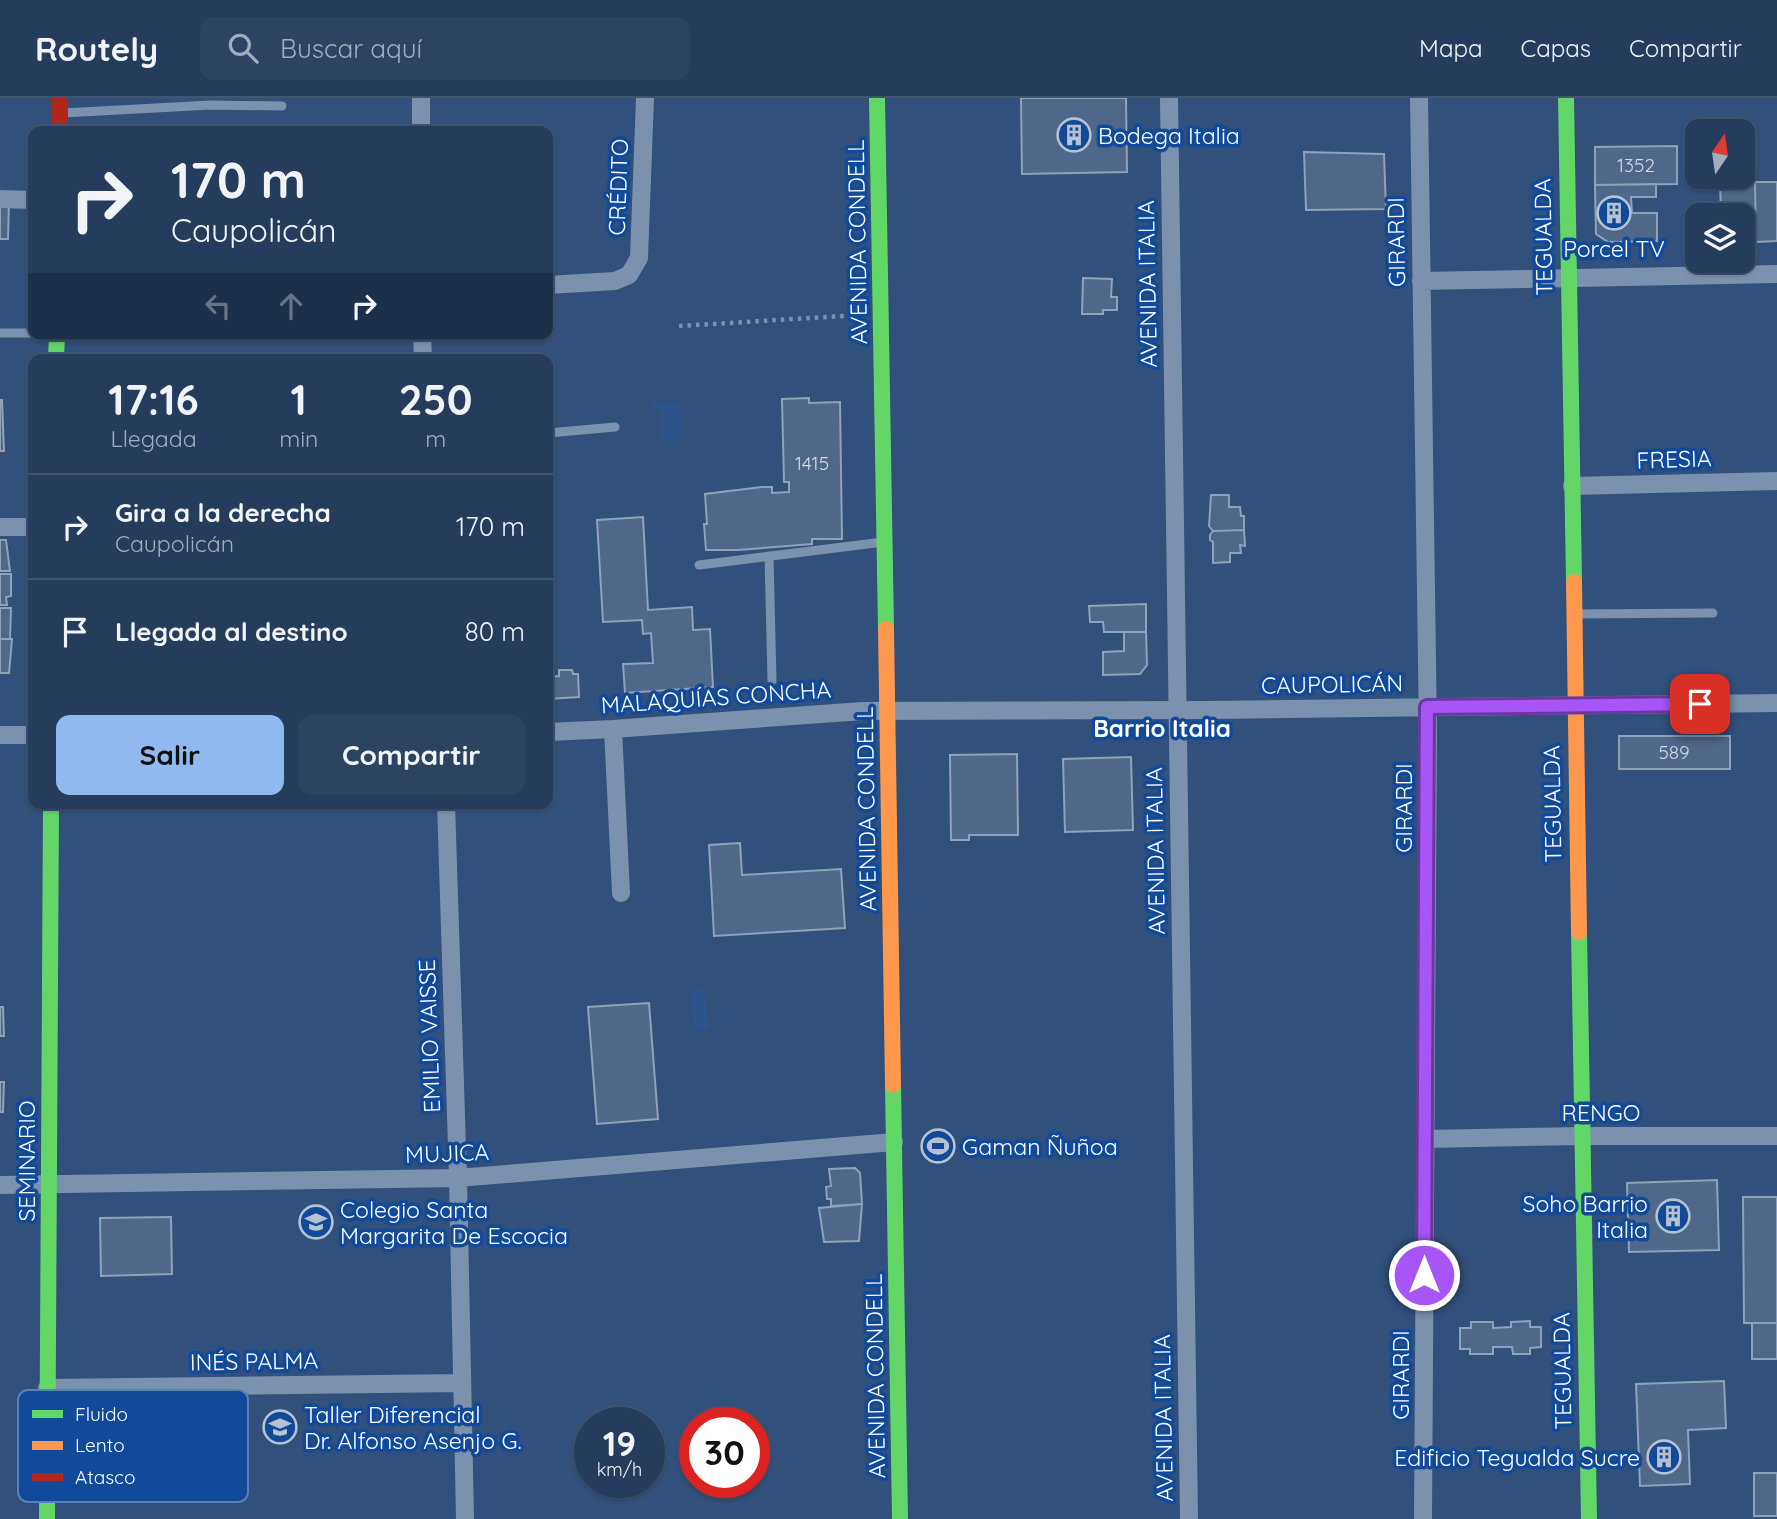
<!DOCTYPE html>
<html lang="es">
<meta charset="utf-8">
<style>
body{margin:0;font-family:Quicksand,sans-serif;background:#2d4362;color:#f1f3f6;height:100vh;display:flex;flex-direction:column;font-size:26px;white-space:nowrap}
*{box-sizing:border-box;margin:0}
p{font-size:23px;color:#a3adbb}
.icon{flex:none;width:38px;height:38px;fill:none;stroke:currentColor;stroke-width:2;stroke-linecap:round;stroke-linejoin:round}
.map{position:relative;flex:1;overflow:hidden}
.sheet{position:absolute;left:28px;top:256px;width:525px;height:455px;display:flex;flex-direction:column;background:#253c5c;border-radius:14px;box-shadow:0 2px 5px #0004,0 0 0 2px #425672}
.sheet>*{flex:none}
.top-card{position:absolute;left:28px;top:28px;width:525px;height:214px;border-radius:14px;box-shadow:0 2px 5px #0004,0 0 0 2px #425672;background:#253c5c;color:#f1f3f6;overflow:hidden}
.needle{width:46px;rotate:13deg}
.buttons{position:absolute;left:1685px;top:21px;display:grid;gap:14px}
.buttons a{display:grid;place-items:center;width:70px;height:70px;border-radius:14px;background:#253c5c;box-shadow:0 2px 5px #0004,0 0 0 2px #425672;font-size:35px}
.speed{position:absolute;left:574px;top:1309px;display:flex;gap:14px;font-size:35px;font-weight:700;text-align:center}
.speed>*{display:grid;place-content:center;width:91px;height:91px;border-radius:50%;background:#253c5c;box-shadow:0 2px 5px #0004,0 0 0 2px #425672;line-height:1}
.speed small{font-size:18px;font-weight:400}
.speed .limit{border:10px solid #d22;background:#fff;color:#111}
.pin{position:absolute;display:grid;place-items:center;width:60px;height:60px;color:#fff;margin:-30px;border-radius:14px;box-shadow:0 4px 10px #0006}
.me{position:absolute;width:77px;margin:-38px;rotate:0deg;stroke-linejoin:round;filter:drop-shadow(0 0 5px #0008)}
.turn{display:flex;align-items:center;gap:24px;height:147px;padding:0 28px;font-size:32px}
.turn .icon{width:91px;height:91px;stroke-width:2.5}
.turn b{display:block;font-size:49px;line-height:60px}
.lanes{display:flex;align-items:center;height:66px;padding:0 28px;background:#0003;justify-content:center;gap:35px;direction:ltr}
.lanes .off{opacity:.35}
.eta{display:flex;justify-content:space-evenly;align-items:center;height:119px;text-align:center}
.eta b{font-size:42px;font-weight:700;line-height:49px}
.button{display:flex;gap:14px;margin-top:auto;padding:14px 28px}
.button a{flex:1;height:80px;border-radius:14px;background:#90b9f0;color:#111;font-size:28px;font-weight:700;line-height:80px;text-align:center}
.button a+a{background:#2d4362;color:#f1f3f6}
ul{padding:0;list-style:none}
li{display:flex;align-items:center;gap:21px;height:105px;padding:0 28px;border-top:2px solid #425672}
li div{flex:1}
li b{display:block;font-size:26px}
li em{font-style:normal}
header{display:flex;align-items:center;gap:42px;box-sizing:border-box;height:98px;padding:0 35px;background:#253c5c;border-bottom:2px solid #425672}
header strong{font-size:33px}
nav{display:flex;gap:38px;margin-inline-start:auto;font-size:24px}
.search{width:490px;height:63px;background:#2d4362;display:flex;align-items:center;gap:18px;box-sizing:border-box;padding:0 24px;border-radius:14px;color:#a3adbb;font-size:26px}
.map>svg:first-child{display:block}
.water{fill:#2c558e}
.building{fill:#4f6789;stroke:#90a1ba;stroke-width:2}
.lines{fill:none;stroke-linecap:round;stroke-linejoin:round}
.path{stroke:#7c91ad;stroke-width:4.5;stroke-dasharray:3.5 5;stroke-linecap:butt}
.lane{stroke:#7c91ad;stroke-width:9}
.street{stroke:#7c91ad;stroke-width:18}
.fast{stroke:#63d668;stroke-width:16}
.slow{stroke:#ff974d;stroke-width:16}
.jam{stroke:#b3261e;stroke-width:16}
.route-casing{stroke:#6d37a1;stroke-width:18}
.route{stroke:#a855f7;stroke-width:12}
.labels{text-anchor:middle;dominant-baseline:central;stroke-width:7;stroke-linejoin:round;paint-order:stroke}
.number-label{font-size:19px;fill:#d3d9e2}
.poi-label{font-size:23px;fill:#fff;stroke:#124a9a;text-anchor:start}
.street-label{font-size:23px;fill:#fff;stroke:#124a9a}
.neighbourhood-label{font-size:24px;font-weight:bold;fill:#fff;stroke:#124a9a}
.key{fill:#124a9a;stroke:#5980b8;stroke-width:2}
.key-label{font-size:19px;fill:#fff}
</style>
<header>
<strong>Routely</strong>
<div class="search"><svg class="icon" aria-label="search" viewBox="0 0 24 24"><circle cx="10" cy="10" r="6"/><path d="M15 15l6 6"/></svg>Buscar aquí</div>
<nav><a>Mapa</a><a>Capas</a><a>Compartir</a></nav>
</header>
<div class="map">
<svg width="1777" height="1421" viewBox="0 0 1777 1421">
<rect width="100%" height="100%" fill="#31507b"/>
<path class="water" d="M681 304V343H661V312L652 311V305Z
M704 892 709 930 695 932 690 893Z"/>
<path class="building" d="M1021 0H1126L1127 74 1022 76Z
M1677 48V86L1595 87V49Z
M1304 54 1384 56 1386 111 1306 112Z
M1755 84H1777V143L1756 144Z
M1755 84 1756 144H1743V117H1721L1720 85Z
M1656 86V99H1631L1632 115H1657V143L1608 144 1596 136 1595 87Z
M0 104H9L8 141H0Z
M1083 180 1112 181 1111 199H1117V212H1103V216H1082Z
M116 259 158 260V261H116Z
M809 300V305L840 304 842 441H812V446L738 452H706L704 426H707L705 396 762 389H772V395L789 394V384H784L782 301Z
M0 302H2L4 353H0Z
M1211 397H1229V409H1240L1241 418H1244V432L1213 433 1209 428Z
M643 419 648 512 692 509 693 532 710 531 713 589 625 595 623 566 653 565 651 535 643 536 642 522 603 524 597 422Z
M1244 432 1245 448 1240 447 1241 455H1230V464L1213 465V444L1210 442V437L1213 433Z
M0 442H6L10 473H0Z
M0 476H11V498L6 499 7 507H0Z
M1146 506V534H1104L1103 524H1090L1089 508Z
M0 510H11L10 541H0Z
M1124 534H1146L1147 567 1140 576 1103 577V554L1124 553Z
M0 541H12L9 575H0Z
M559 572H572L573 576H578L579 599 548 601V579L559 578Z
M1619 638H1730V671H1619Z
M1017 656 1018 737H969V742H951L950 657Z
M1131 659 1133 732 1065 734 1063 661Z
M740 745 742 777 841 771 845 830 714 838 709 747Z
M649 905 658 1021 597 1026 588 909Z
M0 909H3L4 938H0Z
M0 984H4L3 1014H0Z
M855 1070 860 1075 862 1106 831 1108V1101H827L826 1089 831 1088 829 1071Z
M1717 1082 1719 1152 1629 1154 1627 1085Z
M1743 1099H1777V1225H1744Z
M862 1106 859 1143 824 1144 819 1110Z
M171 1119 172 1176 101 1178 100 1120Z
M1530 1223V1229H1541V1249L1530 1250V1256H1513L1512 1249H1493V1256H1470V1251H1460V1230H1471V1224H1493V1230L1511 1229V1224Z
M1752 1225H1777V1261H1752Z
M1724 1283 1726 1330 1688 1332 1690 1386 1640 1388 1636 1286Z
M1754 1375H1777V1418H1754Z"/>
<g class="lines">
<path class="path" d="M679 228 860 217"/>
<path class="lane" d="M63 15 211 7 282 8
M0 235H33
M548 335 615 329
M769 458 772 583
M699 467 883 444
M1575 516 1713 515"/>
<path class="street" d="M1169 0 1189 1421
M1419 0 1428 635 1423 1421
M421 33V0
M0 101 33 102
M1421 183 1777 176
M548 187 615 183 629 177 639 160 645 0
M422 236 423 261
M1572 388 1777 383
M0 429H33
M613 631 621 795
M548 634 613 631 863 613 1206 612 1777 605
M0 637H33
M446 705 458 1080 465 1421
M1425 1041 1583 1038H1777
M0 1087 458 1080 894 1044
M47 1290 462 1285"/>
<path class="fast" d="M877 0 886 531
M1566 0 1574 484
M56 261 57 236
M1579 834 1589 1421
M893 987 900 1421
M47 1421 51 705"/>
<path class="slow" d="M1574 484 1579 834
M886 531 893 987"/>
<path class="jam" d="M60 0V33"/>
</g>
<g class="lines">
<defs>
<path id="route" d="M1424 1177 1427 609 1700 606"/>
</defs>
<use href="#route" class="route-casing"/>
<use href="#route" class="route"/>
</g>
<defs>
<symbol id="building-ring" viewBox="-11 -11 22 22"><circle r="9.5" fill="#124a9a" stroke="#b7c2d1" stroke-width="1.5"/><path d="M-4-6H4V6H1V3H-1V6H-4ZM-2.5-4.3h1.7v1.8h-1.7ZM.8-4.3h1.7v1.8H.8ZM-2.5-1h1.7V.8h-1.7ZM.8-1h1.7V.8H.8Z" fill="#b7c2d1"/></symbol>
<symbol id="stadium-ring" viewBox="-11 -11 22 22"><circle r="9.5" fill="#124a9a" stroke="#b7c2d1" stroke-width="1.5"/><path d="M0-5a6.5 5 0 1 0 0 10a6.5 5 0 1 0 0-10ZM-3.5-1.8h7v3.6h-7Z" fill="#b7c2d1"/></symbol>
<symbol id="school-ring" viewBox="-11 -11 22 22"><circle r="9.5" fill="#124a9a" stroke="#b7c2d1" stroke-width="1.5"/><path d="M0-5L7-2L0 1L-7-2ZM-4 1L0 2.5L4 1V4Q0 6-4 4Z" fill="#b7c2d1"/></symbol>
</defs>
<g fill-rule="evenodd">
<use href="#building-ring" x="1055" y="18" width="38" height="38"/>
<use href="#building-ring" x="1595" y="96" width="38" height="38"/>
<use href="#stadium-ring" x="919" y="1029" width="38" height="38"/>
<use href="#building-ring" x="1654" y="1099" width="38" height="38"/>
<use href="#school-ring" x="297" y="1105" width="38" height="38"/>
<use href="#school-ring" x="261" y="1310" width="38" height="38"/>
<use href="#building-ring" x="1645" y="1340" width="38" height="38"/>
</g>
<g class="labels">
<g class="number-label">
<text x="1636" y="67">1352</text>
<text x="812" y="365">1415</text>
<text x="1674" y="654">589</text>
</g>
<g class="poi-label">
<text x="1098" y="37">Bodega Italia</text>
<text x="1614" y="150" text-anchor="middle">Porcel TV</text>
<text x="962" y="1048">Gaman Ñuñoa</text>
<text x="1648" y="1105" text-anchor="end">Soho Barrio<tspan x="1648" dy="26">Italia</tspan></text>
<text x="340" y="1111">Colegio Santa<tspan x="340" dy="26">Margarita De Escocia</tspan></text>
<text x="304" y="1316">Taller Diferencial<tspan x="304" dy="26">Dr. Alfonso Asenjo G.</tspan></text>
<text x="1640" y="1359" text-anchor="end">Edificio Tegualda Sucre</text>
</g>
<g class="street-label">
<text transform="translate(618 89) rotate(-88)">CRÉDITO</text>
<text transform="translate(1543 139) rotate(-91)">TEGUALDA</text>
<text transform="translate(857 144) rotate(-91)">AVENIDA CONDELL</text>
<text transform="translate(1396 144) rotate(-91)">GIRARDI</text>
<text transform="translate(1147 186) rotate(-91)">AVENIDA ITALIA</text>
<text transform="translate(1674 361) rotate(-2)">FRESIA</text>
<text transform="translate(1332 586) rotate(-1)">CAUPOLICÁN</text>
<text transform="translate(716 599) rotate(-4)">MALAQUÍAS CONCHA</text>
<text transform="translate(1552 706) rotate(-91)">TEGUALDA</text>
<text transform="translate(1403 710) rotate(-90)">GIRARDI</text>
<text transform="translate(866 711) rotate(-91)">AVENIDA CONDELL</text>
<text transform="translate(1155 753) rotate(-91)">AVENIDA ITALIA</text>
<text transform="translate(429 938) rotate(-92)">EMILIO VAISSE</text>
<text x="1601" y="1014">RENGO</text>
<text transform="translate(447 1055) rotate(-2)">MUJICA</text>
<text transform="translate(26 1063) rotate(-90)">SEMINARIO</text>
<text transform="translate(254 1263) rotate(-1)">INÉS PALMA</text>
<text transform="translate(1562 1273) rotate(-91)">TEGUALDA</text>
<text transform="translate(1400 1277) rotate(-90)">GIRARDI</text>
<text transform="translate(875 1278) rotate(-91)">AVENIDA CONDELL</text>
<text transform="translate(1163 1320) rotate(-91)">AVENIDA ITALIA</text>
</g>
<g class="neighbourhood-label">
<text x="1162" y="630">Barrio Italia</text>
</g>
</g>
<rect x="18" y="1292" width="230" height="112" rx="10" class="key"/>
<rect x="32" y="1312" width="31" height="8" fill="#63d668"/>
<rect x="32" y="1343" width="31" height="9" fill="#ff974d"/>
<rect x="32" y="1375" width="31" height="8" fill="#b3261e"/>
<g class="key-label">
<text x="75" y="1323">Fluido</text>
<text x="75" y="1354">Lento</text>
<text x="75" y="1386">Atasco</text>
</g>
</svg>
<div class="buttons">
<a><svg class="needle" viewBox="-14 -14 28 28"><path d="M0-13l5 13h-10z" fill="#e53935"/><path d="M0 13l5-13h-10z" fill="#a3adbb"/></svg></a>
<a><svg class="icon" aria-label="layers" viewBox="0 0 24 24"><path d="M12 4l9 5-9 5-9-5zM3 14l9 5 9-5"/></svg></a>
</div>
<div class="speed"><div>19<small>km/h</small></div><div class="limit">30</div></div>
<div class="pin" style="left:1700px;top:606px;background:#d93025"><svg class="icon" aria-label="arrive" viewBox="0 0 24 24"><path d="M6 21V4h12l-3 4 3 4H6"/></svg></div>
<svg class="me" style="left:1424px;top:1177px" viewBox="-20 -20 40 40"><circle r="17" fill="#a855f7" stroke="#fff" stroke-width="3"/><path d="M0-11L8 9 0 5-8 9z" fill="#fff"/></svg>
<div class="top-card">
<div class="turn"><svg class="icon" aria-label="right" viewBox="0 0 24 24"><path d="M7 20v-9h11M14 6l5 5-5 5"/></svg><div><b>170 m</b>Caupolicán</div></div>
<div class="lanes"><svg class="icon off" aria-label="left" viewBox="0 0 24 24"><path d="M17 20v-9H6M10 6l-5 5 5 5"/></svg><svg class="icon off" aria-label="ahead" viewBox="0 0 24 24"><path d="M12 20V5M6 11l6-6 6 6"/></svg><svg class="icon" aria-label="right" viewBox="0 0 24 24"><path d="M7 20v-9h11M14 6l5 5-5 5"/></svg></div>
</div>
<section class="sheet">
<div class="eta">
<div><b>17:16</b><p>Llegada</p></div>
<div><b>1</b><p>min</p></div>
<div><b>250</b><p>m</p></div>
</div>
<ul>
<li><svg class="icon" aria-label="right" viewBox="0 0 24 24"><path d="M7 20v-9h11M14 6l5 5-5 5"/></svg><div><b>Gira a la derecha</b><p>Caupolicán</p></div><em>170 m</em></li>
<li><svg class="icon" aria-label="arrive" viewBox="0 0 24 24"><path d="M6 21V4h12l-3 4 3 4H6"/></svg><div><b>Llegada al destino</b></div><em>80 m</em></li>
</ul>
<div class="button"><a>Salir</a><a>Compartir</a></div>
</section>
</div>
